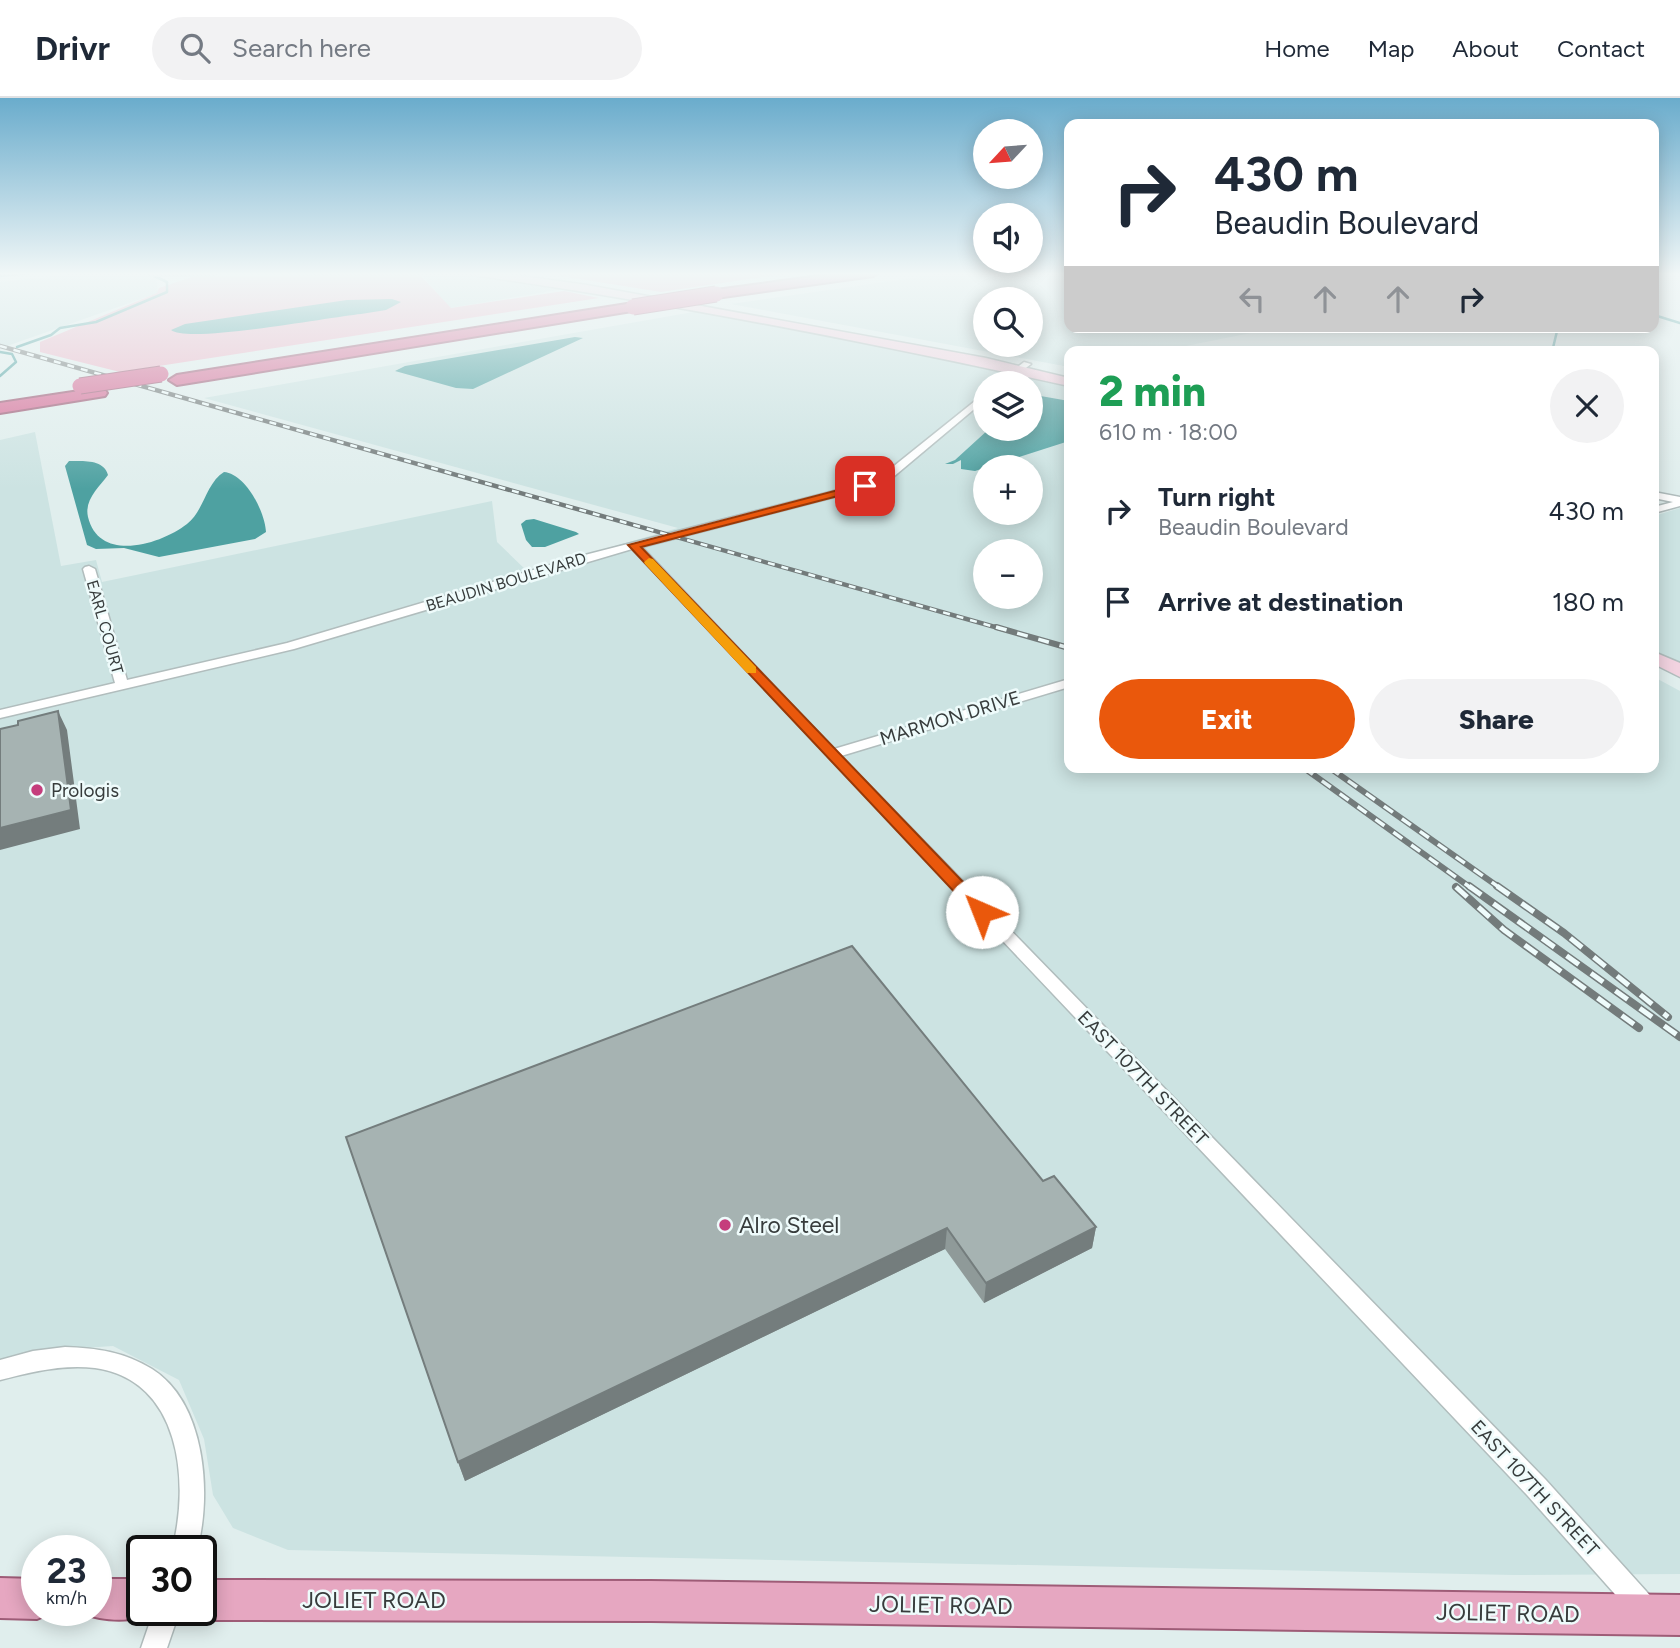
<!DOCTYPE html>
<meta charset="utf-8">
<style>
body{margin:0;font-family:Figtree,sans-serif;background:#f2f2f3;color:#1f2937;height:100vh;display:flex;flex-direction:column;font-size:26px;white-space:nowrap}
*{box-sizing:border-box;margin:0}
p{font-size:23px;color:#747a83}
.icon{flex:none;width:38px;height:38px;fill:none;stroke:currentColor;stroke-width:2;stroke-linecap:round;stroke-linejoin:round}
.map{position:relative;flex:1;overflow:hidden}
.panel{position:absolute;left:1064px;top:248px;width:595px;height:427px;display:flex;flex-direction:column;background:#fff;border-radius:14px;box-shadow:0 4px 18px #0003}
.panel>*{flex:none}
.top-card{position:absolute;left:1064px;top:21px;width:595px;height:214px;border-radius:14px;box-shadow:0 4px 18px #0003;background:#fff;color:#1f2937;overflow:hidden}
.needle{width:46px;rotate:244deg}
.controls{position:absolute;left:973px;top:21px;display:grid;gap:14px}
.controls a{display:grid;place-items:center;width:70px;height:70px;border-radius:50%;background:#fff;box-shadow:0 4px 18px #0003;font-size:35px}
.speed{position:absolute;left:21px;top:1437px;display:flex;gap:14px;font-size:35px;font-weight:700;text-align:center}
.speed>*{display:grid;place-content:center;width:91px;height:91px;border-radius:50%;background:#fff;box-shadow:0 4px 18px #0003;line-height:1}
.speed small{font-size:18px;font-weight:400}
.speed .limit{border:4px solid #111;border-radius:10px;background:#fff;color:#111}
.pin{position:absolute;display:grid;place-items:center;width:60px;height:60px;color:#fff;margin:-30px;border-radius:14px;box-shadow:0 4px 10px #0006}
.me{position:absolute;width:77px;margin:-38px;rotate:316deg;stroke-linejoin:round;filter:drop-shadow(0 0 5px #0008)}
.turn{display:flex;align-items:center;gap:24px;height:147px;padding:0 35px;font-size:32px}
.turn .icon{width:91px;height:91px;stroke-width:2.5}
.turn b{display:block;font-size:49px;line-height:60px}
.lanes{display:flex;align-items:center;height:66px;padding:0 35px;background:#0003;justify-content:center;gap:35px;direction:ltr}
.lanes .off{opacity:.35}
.round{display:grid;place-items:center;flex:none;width:74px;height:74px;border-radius:37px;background:#f2f2f3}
.head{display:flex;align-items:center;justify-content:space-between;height:119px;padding:0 35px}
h1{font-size:42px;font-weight:800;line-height:52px;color:#1e9e55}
.primary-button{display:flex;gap:14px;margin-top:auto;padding:14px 35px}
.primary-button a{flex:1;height:80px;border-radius:42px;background:#ea580c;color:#fff;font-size:28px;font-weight:800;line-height:80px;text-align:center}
.primary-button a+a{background:#f2f2f3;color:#1f2937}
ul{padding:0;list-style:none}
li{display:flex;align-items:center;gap:21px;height:91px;padding:0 35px}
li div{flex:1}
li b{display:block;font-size:26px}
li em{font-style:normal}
header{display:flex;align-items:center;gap:42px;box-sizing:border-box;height:98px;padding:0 35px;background:#fff;border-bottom:2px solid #e0e1e3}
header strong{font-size:33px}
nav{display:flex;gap:38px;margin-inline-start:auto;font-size:24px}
.search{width:490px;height:63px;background:#f2f2f3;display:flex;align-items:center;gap:18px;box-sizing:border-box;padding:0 24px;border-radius:38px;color:#747a83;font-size:26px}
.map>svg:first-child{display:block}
.built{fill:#cce3e2;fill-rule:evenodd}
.green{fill:#ebb6c8}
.water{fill:#4ea1a1}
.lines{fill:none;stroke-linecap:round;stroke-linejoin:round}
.stream{stroke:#4ea1a1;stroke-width:2.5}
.street-casing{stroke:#b1bdbd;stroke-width:3}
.secondary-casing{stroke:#b1bdbd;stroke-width:3}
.primary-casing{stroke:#9e5c77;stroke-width:4}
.highway-casing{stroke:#9e5c77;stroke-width:4}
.street{fill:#fff;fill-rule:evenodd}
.secondary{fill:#f2d3e0;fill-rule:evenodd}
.primary{fill:#e6a7c1;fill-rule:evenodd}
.highway{fill:#d56d97;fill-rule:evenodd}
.rail-far2-casing{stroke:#737b7b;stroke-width:4.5}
.rail-far1-casing{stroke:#737b7b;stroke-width:6}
.rail-casing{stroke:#737b7b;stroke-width:8}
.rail-far2{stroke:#eefbfb;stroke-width:2.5;stroke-dasharray:7;stroke-linecap:butt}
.rail-far1{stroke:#eefbfb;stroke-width:3.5;stroke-dasharray:11;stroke-linecap:butt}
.rail{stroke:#eefbfb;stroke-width:5;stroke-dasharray:15;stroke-linecap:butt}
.highway-bridge-casing{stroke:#9e5c77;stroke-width:17;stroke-linecap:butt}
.highway-bridge{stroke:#d56d97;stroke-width:15}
.wall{fill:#8f9a99}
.shaded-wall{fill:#747d7d}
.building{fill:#a6b3b2;stroke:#747d7d;stroke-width:2}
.route{fill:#ea580c;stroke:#983908;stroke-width:2}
.slow{fill:#f59e0b}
.poi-dot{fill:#c53d7c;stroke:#eefbfb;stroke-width:2.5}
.labels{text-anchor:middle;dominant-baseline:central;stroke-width:5;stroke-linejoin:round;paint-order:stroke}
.far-street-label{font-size:16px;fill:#373c3c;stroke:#eefbfb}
.street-label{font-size:19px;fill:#373c3c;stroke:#eefbfb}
.poi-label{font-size:19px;fill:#373c3c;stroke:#eefbfb;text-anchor:start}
.near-poi-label{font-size:23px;fill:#373c3c;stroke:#eefbfb;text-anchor:start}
.near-street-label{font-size:23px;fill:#373c3c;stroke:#eefbfb}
</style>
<header>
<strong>Drivr</strong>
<div class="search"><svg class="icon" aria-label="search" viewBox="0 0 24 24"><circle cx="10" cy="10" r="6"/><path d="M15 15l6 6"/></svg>Search here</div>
<nav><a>Home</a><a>Map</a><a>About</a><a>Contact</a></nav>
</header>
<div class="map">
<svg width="1680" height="1550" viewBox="0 0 1680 1550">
<rect width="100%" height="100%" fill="#e0eeed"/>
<path class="built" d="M95 174 156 175 158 195 7 248 0 246V184Z
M419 174 486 176 575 189 450 210Z
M955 174H1069V229H1281L1156 254H1069V269L731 206ZM985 201H1031V247H985Z
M699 213 1002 271 1069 287V670H1654V579L1680 593V1476L1514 1477 288 1452 233 1430 213 1397 204 1341 179 1282 113 1248 25 1254 0 1263V342L35 334 61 468 96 462 102 484 492 403 497 444 527 473 678 430 204 300ZM985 285H1031V331H985ZM985 369H1031V415H985ZM985 453H1031V499H985Z
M1680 410V570L1654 556V418Z"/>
<path class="green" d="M554 174H797L661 194 561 178Z
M413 175 421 178 451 210 564 193 599 200 120 274 40 254V244L157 195 159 190 192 179Z"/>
<path class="water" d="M392 201 401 204 386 212 361 216C330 219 188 246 171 232L185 226 347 202Z
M575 239 583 240 473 291 456 290 395 273 405 268Z
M1035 297 1069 303V343L975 373 961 371V362L953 366H945L955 362 989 331H1031V298Z
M69 363C83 363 104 361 108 377 99 389 84 402 88 419 99 465 160 447 187 426 204 413 206 385 224 374 246 376 265 414 266 434L255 441 159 459 124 450 96 451 87 447 65 368Z
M534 421 576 434 579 436 545 449H532L526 442 521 426 526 422Z"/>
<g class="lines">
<path class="stream" d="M0 178 41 174H91
M1654 217 1680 225
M17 249 51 237 60 230 96 224 167 194V184L148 175
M0 254 12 256 16 264 0 278
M1552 254 1558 229"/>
<defs>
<path id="street" d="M1024 264 1031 266 1006 285H997Z
M985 295V302L892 380 869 390 642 449 834 651 1069 581V589L841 658 1545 1381 1655 1503 1659 1512 1655 1521 1646 1525 1637 1521 1527 1397 632 451 294 551 0 620V612L115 585 83 471 85 469 89 468 95 471 127 582 287 545 577 459 861 386 884 376Z
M1654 394 1680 399V408L1654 415V409L1673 404 1654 400Z
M65 1249C97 1250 124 1254 152 1271 206 1305 212 1397 197 1452H172C190 1384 181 1282 95 1270 63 1266 31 1274 0 1282V1262L33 1253Z
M154 1512H180L167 1550H141Z"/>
<path id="secondary" d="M147 174H219L214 177H152Z
M467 174H493L587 187 986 260 1069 280V288C872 245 672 205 472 177Z
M1654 554 1680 565V579L1654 566Z"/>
<path id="primary" d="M0 1480 37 1481V1512H52L51 1515 37 1521 0 1520Z
M96 1481H142V1512H157L156 1515C134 1524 104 1524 82 1515L81 1512H96Z
M201 1482 651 1483 1680 1497V1537L651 1523 201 1522 187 1516 185 1512H201Z"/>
<path id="highway" d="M847 174H880L873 178 716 200 709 196 716 192Z
M633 205 638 206V212L177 287 169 282 177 277Z
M99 290 105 292 107 295 105 298 0 315V305Z"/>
</defs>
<use href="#street" class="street-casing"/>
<use href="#secondary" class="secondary-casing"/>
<use href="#primary" class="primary-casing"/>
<use href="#highway" class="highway-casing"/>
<use href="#street" class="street"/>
<use href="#secondary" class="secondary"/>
<use href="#primary" class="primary"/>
<use href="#highway" class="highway"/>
<defs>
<path id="rail-far2" d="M0 248 1002 531"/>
<path id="rail-far1" d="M996 529 1069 550
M1304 670 1471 790
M1330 670 1500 790"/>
<path id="rail" d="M1469 788 1680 939
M1497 788 1564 835 1668 919
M1456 789 1504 832 1639 930"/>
</defs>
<use href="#rail-far2" class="rail-far2-casing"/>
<use href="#rail-far1" class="rail-far1-casing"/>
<use href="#rail" class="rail-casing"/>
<use href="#rail-far2" class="rail-far2"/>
<use href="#rail-far1" class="rail-far1"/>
<use href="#rail" class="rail"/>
<defs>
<path id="highway-bridge" d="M633 209 716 196
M80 288 161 276"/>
</defs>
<use href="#highway-bridge" class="highway-bridge-casing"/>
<use href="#highway-bridge" class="highway-bridge"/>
</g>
<path class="wall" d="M1043 1083 1096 1129 1092 1150 984 1205 945 1151 465 1383 458 1364Z"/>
<path class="shaded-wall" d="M58 613 67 632 80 731 0 752V730Z
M1096 1129 1092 1150 984 1205 986 1185Z
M947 1130 945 1151 465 1383 458 1364Z"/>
<path class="building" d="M58 613 71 712 0 730V631L18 627V623Z
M852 848 1043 1083 1054 1078 1096 1129 986 1185 947 1130 458 1364 346 1039Z"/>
<linearGradient id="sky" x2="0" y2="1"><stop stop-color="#6aaccc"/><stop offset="0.45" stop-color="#f1f7f7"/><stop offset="1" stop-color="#f1f7f7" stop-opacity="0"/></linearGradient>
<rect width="1680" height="391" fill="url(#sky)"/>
<path class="route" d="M865 385 869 386V390L641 449 988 810 991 814 988 817H976L628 447Z"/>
<path class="slow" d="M649 460 653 461 756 569V575H747L645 466 644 464Z"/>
<g class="poi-dot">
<circle cx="37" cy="692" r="7"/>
<circle cx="725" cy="1127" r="7"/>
</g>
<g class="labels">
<g class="far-street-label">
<text transform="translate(506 484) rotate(-17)">BEAUDIN BOULEVARD</text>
<text transform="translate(105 529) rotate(74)">EARL COURT</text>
</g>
<g class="street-label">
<text transform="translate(950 620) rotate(-17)">MARMON DRIVE</text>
<text transform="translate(1143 980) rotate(46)">EAST 107TH STREET</text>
<text transform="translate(1535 1390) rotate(47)">EAST 107TH STREET</text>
</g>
<g class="poi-label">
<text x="51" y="692">Prologis</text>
</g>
<g class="near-poi-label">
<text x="739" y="1127">Alro Steel</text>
</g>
<g class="near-street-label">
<text x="374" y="1502">JOLIET ROAD</text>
<text transform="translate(941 1507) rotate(1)">JOLIET ROAD</text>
<text transform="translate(1508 1515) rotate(1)">JOLIET ROAD</text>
</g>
</g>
</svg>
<div class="controls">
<a><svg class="needle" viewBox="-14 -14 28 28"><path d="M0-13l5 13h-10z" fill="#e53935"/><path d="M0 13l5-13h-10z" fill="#747a83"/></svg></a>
<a><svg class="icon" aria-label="sound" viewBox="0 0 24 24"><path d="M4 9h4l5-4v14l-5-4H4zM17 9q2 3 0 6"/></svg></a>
<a><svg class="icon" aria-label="search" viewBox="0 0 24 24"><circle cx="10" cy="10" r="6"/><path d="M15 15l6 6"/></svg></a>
<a><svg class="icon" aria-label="layers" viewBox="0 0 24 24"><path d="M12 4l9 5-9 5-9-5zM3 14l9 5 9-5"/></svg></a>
<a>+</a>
<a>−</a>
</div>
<div class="speed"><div>23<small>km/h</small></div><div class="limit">30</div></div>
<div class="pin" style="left:865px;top:388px;background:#d93025"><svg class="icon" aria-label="arrive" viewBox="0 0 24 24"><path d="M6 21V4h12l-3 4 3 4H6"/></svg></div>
<svg class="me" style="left:982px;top:814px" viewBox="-20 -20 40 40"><circle r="19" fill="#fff"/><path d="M0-13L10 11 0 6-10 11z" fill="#ea580c"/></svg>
<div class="top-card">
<div class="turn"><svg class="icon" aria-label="right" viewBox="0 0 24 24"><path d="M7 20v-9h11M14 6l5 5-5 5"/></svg><div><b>430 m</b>Beaudin Boulevard</div></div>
<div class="lanes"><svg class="icon off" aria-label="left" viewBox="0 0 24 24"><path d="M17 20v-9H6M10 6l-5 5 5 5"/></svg><svg class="icon off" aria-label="ahead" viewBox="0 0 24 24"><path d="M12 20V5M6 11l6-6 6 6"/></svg><svg class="icon off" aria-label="ahead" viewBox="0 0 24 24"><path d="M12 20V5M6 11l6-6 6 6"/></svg><svg class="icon" aria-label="right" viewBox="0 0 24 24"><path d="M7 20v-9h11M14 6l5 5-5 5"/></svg></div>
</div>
<section class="panel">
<div class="head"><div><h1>2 min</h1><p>610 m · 18:00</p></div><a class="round"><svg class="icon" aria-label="close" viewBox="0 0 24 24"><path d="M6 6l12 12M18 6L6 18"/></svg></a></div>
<ul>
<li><svg class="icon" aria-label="right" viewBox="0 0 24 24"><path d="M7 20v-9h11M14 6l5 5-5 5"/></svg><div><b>Turn right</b><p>Beaudin Boulevard</p></div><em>430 m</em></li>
<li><svg class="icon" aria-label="arrive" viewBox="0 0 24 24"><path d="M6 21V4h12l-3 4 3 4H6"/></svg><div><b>Arrive at destination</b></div><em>180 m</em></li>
</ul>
<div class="primary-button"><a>Exit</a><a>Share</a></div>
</section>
</div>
